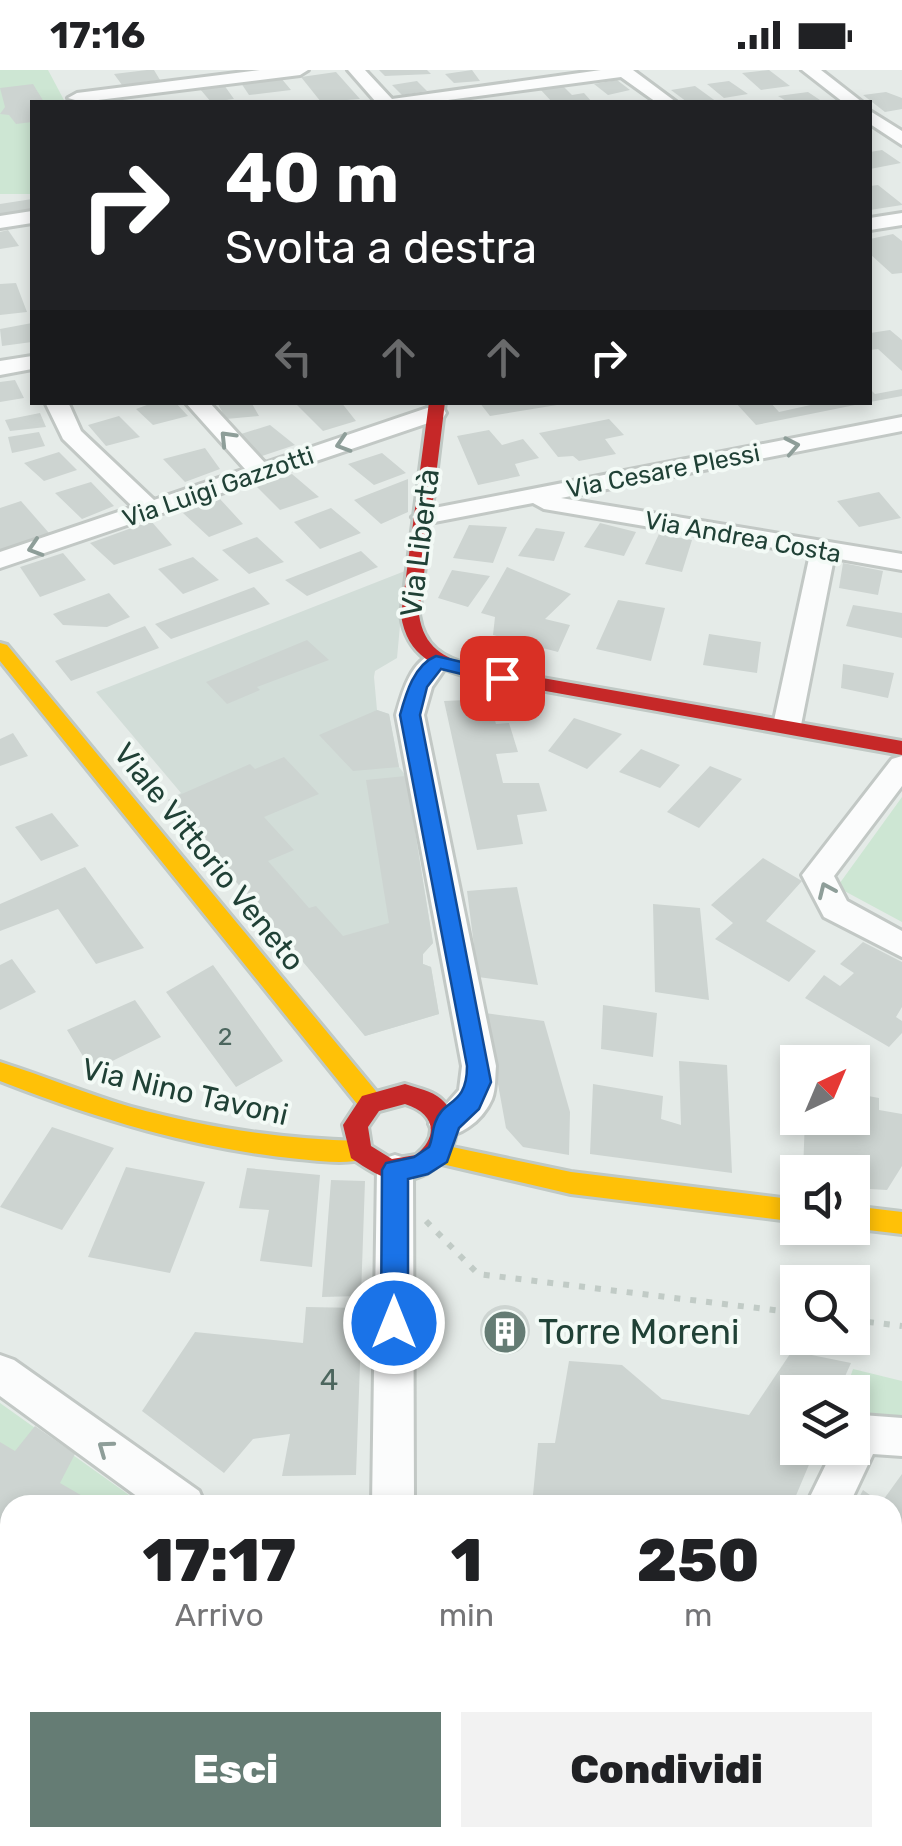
<!DOCTYPE html>
<html lang="it">
<meta charset="utf-8">
<style>
body{margin:0;font-family:Rubik,sans-serif;background:#f2f2f2;color:#202124;height:100vh;display:flex;flex-direction:column;font-size:38px;white-space:nowrap}
*{box-sizing:border-box;margin:0}
p{font-size:32px;color:#757577}
.icon{flex:none;width:55px;height:55px;fill:none;stroke:currentColor;stroke-width:2;stroke-linecap:round;stroke-linejoin:round}
.map{position:relative;flex:1;overflow:hidden}
.drawer{position:absolute;left:0px;top:1425px;width:902px;height:352px;display:flex;flex-direction:column;background:#fff;border-radius:30px 30px 0 0;box-shadow:0 5px 15px #0003}
.drawer>*{flex:none}
.guide{position:absolute;left:30px;top:30px;width:842px;height:305px;border-radius:0px;box-shadow:0 5px 15px #0003;background:#202124;color:#fff;overflow:hidden}
.needle{width:65px;rotate:44deg}
.fabs{position:absolute;left:780px;top:975px;display:grid;gap:20px}
.fabs a{display:grid;place-items:center;width:90px;height:90px;border-radius:0px;background:#fff;box-shadow:0 5px 15px #0003;font-size:50px}
.pin{position:absolute;display:grid;place-items:center;width:85px;height:85px;color:#fff;margin:-42px;border-radius:20px;box-shadow:0 5px 15px #0006}
.me{position:absolute;width:110px;margin:-55px;rotate:0deg;stroke-linejoin:round;filter:drop-shadow(0 0 8px #0008)}
.turn{display:flex;align-items:center;gap:35px;height:210px;padding:0 30px;font-size:45px}
.turn .icon{width:130px;height:130px;stroke-width:2.5}
.turn b{display:block;font-size:70px;line-height:85px}
.lanes{display:flex;align-items:center;height:95px;padding:0 30px;background:#0003;justify-content:center;gap:50px;direction:ltr}
.lanes .off{opacity:.35}
.eta{display:flex;justify-content:space-evenly;align-items:center;height:170px;text-align:center}
.eta b{font-size:60px;font-weight:800;line-height:70px}
.button{display:flex;gap:20px;margin-top:auto;padding:20px 30px}
.button a{flex:1;height:115px;border-radius:0px;background:#657c74;color:#fff;font-size:40px;font-weight:800;line-height:115px;text-align:center}
.button a+a{background:#f2f2f2;color:#202124}
.status{display:flex;justify-content:space-between;align-items:center;height:70px;padding:0 50px;background:#fff;direction:ltr}
.status svg{height:28px;fill:currentColor}
.map>svg:first-child{display:block}
.built{fill:#d2ddd8}
.green{fill:#cde6d3}
.building{fill:#cdd4d1}
.lines{fill:none;stroke-linecap:round;stroke-linejoin:round}
.street-casing{stroke:#c2c8c5;stroke-width:6}
.slow-casing{stroke:#c0c9c5;stroke-width:6}
.jam-casing{stroke:#c0c9c5;stroke-width:6}
.path{stroke:#c1cbc6;stroke-width:6;stroke-dasharray:6 10;stroke-linecap:butt}
.street{fill:#fbfcfc;fill-rule:evenodd}
.slow{fill:#ffc107;fill-rule:evenodd}
.jam{fill:#c62828;fill-rule:evenodd}
.oneway{stroke:#8e9e99}
.route{fill:#1a73e8;stroke:#114b97;stroke-width:2.5}
.labels{text-anchor:middle;dominant-baseline:central;stroke-width:8;stroke-linejoin:round;paint-order:stroke}
.far-street-label{font-size:25px;fill:#204136;stroke:#f3faf6}
.number-label{font-size:25px;fill:#4c665e}
.street-label{font-size:30px;fill:#204136;stroke:#f3faf6}
.near-number-label{font-size:30px;fill:#4c665e}
.near-poi-label{font-size:35px;fill:#204136;stroke:#f3faf6;text-anchor:start}
</style>
<div class="status"><b>17:16</b><svg viewBox="0 0 49 12"><path d="M0 12V9h3v3zM5 12V6h3v6zM10 12V3h3v9zM15 12V0h3v12zM26 1h20v11H26zM47 4h2v5h-2z"/></svg></div>
<div class="map">
<svg width="902" height="1776" viewBox="0 0 902 1776">
<rect width="100%" height="100%" fill="#e5ebe8"/>
<path class="built" d="M405 501 397 588 375 601 374 607 377 640 389 644 399 697 406 706 433 873 423 884V894L431 897 439 944 365 966 168 730 181 723 96 622Z"/>
<path class="green" d="M0 0H48L65 32H32V124H0Z
M902 727V852L837 817Z
M853 1299 902 1311V1361L853 1350 852 1322H845Z
M0 1333 143 1435H10V1768H700L711 1776H0Z"/>
<path class="building" d="M147 0H154L160 10 122 15 114 4Z
M379 0H427L431 4 385 6Z
M472 0 480 11 454 13 445 4Z
M769 0 790 16 761 20 742 3Z
M336 2 360 29 321 32 301 7Z
M281 8 291 20 249 25 241 13Z
M617 10 630 20 608 25 594 14Z
M417 11 427 21 402 25 392 15Z
M729 11 748 24 724 28 707 14Z
M33 14 44 32H32V52L16 54 9 45 0 44 5 37 0 18Z
M224 15 234 29 211 32 200 19Z
M563 16 572 25 584 23 592 32H552L540 19Z
M695 16 717 32H687L671 20Z
M808 22 823 32H788L778 26Z
M886 22 902 28V39L885 42 863 25Z
M882 80 901 93 870 99V82Z
M878 115 902 134V135L870 140V116Z
M32 129V140L0 145V134Z
M8 160 19 176 0 179V162Z
M893 164 902 171V203L892 204 870 184V169Z
M16 213 27 242 0 245V214Z
M32 253V272L2 276 0 259Z
M890 260 902 270V301L878 279 870 280V263Z
M15 310 24 328 0 332V312Z
M870 319 875 324 902 319V326L870 332Z
M155 332H175L188 346 153 355 136 339Z
M217 332H251L259 346 226 349Z
M294 332H341L356 351 323 361Z
M479 332H556L557 335 490 346Z
M735 332H770L779 342 824 332 860 334 756 355Z
M40 343 46 357 10 361 5 350Z
M119 346 140 367 106 376 88 355Z
M609 349 624 365 605 369 616 384 579 391 573 386 558 387 539 363Z
M270 355 295 375 262 386 241 364Z
M489 360 502 375 523 369 539 388 515 394 520 406 478 415 457 366Z
M39 362 45 376 12 383 8 367Z
M205 378 220 399 185 412 163 389Z
M59 382 77 400 44 411 24 393Z
M382 383 406 403 374 415 348 394Z
M292 404 319 427 280 440 256 416Z
M408 409V442L381 454 354 430Z
M91 412 114 436 82 449 55 423Z
M879 422 901 448 859 457 837 431Z
M220 429 243 454 209 467 183 443Z
M21 431 49 463 0 480V438Z
M331 438 361 463 320 479 294 452Z
M151 451 172 475 114 495 90 473Z
M600 453 636 462 624 486 584 477Z
M469 455 507 457 493 493 453 488Z
M536 458 565 462 554 491 518 486Z
M659 464 692 470 682 502 645 494Z
M257 467 284 492 249 504 222 480Z
M361 481 378 497 307 526 285 510Z
M63 483 86 510 40 527 20 497Z
M193 487 219 510 183 524 158 499Z
M843 493 883 501 878 525 839 518Z
M507 497 571 524 545 549 570 555 558 582 493 565 495 547 481 543Z
M452 500 490 506 468 537 438 528Z
M254 517 270 534 171 569 155 554Z
M109 523 130 547 107 557 63 555 53 544Z
M618 530 665 538 651 591 596 579Z
M853 535 902 543V568L846 556Z
M145 556 159 578 71 611 55 591Z
M709 564 761 572 757 603 703 595Z
M307 570 329 590 257 617 260 620 227 634 206 612Z
M843 594 894 603 888 628 841 618Z
M489 629 496 654 509 653 518 682 496 684 503 713H539L547 741 517 745 523 774 477 780 444 631Z
M377 640 389 644 399 697 353 701 319 665Z
M574 648 622 664 587 699 548 681Z
M13 663 28 686 0 696V669Z
M641 679 680 695 660 718 619 702Z
M284 687 319 724 264 747 294 780 268 791 309 838 316 836 343 866 389 853 366 710 406 706 433 873 423 884V894L431 897 439 944 365 966 168 730 250 694 255 699Z
M710 696 742 709 699 758 667 742Z
M52 743 79 776 41 791 15 757Z
M763 788 802 811 766 851 816 881 789 912 715 869 733 853 711 835Z
M85 797 144 878 96 894 58 839 0 861V834Z
M517 817 538 915 478 907 467 821Z
M653 834 700 838 709 930 655 922Z
M863 872 902 892V937L896 947 902 951V963L889 977 805 928 824 905 840 916 854 903 840 894Z
M12 889 36 922 0 940V895Z
M213 895 283 991 236 1017 166 922Z
M135 930 161 967 92 1001 67 960Z
M603 935 657 943 653 987 601 979Z
M485 943 544 951 570 1042 569 1085 523 1077 506 1058Z
M679 991 727 995 732 1103 590 1084 593 1014 663 1026 661 1049 681 1055Z
M852 1023 879 1028V1040L902 1044V1096L887 1120 852 1118V1102H803L805 1048H852Z
M52 1057 114 1078 62 1160 0 1137Z
M126 1097 205 1112 170 1203 88 1187Z
M247 1098 320 1105 312 1197 260 1191 269 1140 239 1138Z
M331 1110 365 1111 361 1226 322 1227Z
M480 1260a25 25 0 1 1 50 0a25 25 0 1 1-50 0Z
M306 1237 362 1238 356 1405 282 1406 290 1364 253 1369 224 1403 142 1341 195 1262 303 1273Z
M792 1281 851 1293 838 1322H798V1378H816L792 1435H532L538 1373H555L569 1291 622 1295 662 1329 749 1345Z
M35 1356 75 1384 60 1413 98 1435H10V1465L0 1460V1372L15 1381Z
M902 1404V1541L892 1536V1435H855L863 1420 881 1433Z
M892 1579 902 1585V1776L885 1768H892Z
M735 1768H832L846 1776H745Z"/>
<g class="lines">
<defs>
<path id="street" d="M260 0H308L300 5 82 32 68 28 77 23Z
M348 0H365L392 29 601 0H633L676 32H656L621 7 433 32H376Z
M802 0H821L862 32H843Z
M870 41 902 61V75L870 54Z
M32 141V153L0 158V146Z
M902 143V155L870 160V148Z
M32 286V299L0 305V291Z
M45 332H68L81 361 154 430 245 399 185 332H209L265 393 427 338H443L446 343 443 348 0 498V482L133 437 63 369Z
M902 347V361L561 428 902 484V500L834 488 801 655 797 662H777L773 655 810 484 544 439 533 433 424 454 412 447 424 440Z
M436 583 450 591 432 617 424 645 496 996C495 1006 496 1019 492 1029 483 1050 457 1072 434 1064L429 1054 459 1020 462 996 396 645C402 623 411 589 436 583Z
M902 686V716L834 806 847 831 902 861V887L824 847 802 805 892 689Z
M395 1085 408 1089 413 1100 414 1435H372L377 1100 382 1089Z
M0 1285 14 1290 199 1421 205 1435H149L0 1326Z
M862 1345 902 1348V1386L873 1384 849 1435H806L834 1378H852V1349Z
M892 1528 902 1532V1578L892 1574Z
M831 1768H890L893 1776H834Z"/>
<path id="slow" d="M0 573 7 575 380 1026 383 1033 380 1040 371 1043 362 1040 0 591Z
M0 992C44 1006 87 1024 131 1037 207 1058 282 1069 360 1071L369 1074 372 1081 369 1088C348 1095 321 1091 299 1089 196 1079 97 1049 0 1011Z
M438 1074 571 1102 798 1130V1152L571 1124 429 1091 426 1084 429 1077Z
M852 1136 902 1142V1164L851 1158Z"/>
<path id="jam" d="M429 332H445L419 545C424 577 443 588 473 596L902 671V685L473 608C436 598 407 587 401 545Z
M405 1014C417 1018 432 1021 441 1029 477 1060 441 1110 401 1110 382 1110 366 1098 351 1088L343 1055 362 1026ZM405 1034C434 1043 440 1065 416 1085L392 1089 371 1076 368 1057 379 1041Z"/>
</defs>
<use href="#street" class="street-casing"/>
<use href="#slow" class="slow-casing"/>
<use href="#jam" class="jam-casing"/>
<path class="path" d="M426 1151 478 1204 798 1243
M852 1250 902 1256"/>
<use href="#street" class="street"/>
<use href="#slow" class="slow"/>
<use href="#jam" class="jam"/>
</g>
<defs><path id="oneway-chevron" d="M-2-3.5L2.5 0L-2 3.5" fill="none" stroke-width="1.6" stroke-linecap="round" stroke-linejoin="round" transform="scale(2.5)"/></defs>
<g class="oneway">
<use href="#oneway-chevron" transform="translate(227 368) rotate(-134)"/>
<use href="#oneway-chevron" transform="translate(343 374) rotate(162)"/>
<use href="#oneway-chevron" transform="translate(792 376) rotate(-11)"/>
<use href="#oneway-chevron" transform="translate(35 478) rotate(162)"/>
<use href="#oneway-chevron" transform="translate(826 820) rotate(-114)"/>
<use href="#oneway-chevron" transform="translate(105 1378) rotate(-144)"/>
</g>
<path class="route" d="M436 586 509 603 512 608 502 614 441 599 427 617 420 645 491 1012 479 1039 459 1058 447 1092 428 1104 408 1109V1253L404 1262 394 1265 385 1262 381 1253 382 1100 386 1093 414 1087 429 1077C433 1068 432 1061 435 1053 443 1028 467 1037 467 996L400 645C406 623 414 595 436 586Z"/>
<defs>
<symbol id="building-disc" viewBox="-11 -11 22 22"><circle r="9.5" fill="#657c74" stroke="#f3faf6"/><path d="M-4-6H4V6H1V3H-1V6H-4ZM-2.5-4.3h1.7v1.8h-1.7ZM.8-4.3h1.7v1.8H.8ZM-2.5-1h1.7V.8h-1.7ZM.8-1h1.7V.8H.8Z" fill="#fff"/></symbol>
</defs>
<g fill-rule="evenodd">
<use href="#building-disc" x="480" y="1237" width="50" height="50"/>
</g>
<g class="labels">
<g class="far-street-label">
<text transform="translate(663 401) rotate(-11)">Via Cesare Plessi</text>
<text transform="translate(218 417) rotate(-19)">Via Luigi Gazzotti</text>
<text transform="translate(743 467) rotate(10)">Via Andrea Costa</text>
</g>
<g class="number-label">
<text x="225" y="966">2</text>
</g>
<g class="street-label">
<text transform="translate(420 473) rotate(-83)">Via Libertà</text>
<text transform="translate(209 787) rotate(51)">Viale Vittorio Veneto</text>
<text transform="translate(185 1022) rotate(13)">Via Nino Tavoni</text>
</g>
<g class="near-number-label">
<text x="329" y="1310">4</text>
</g>
<g class="near-poi-label">
<text x="538" y="1262">Torre Moreni</text>
</g>
</g>
</svg>
<div class="fabs">
<a><svg class="needle" viewBox="-14 -14 28 28"><path d="M0-13l5 13h-10z" fill="#e53935"/><path d="M0 13l5-13h-10z" fill="#757577"/></svg></a>
<a><svg class="icon" aria-label="sound" viewBox="0 0 24 24"><path d="M4 9h4l5-4v14l-5-4H4zM17 9q2 3 0 6"/></svg></a>
<a><svg class="icon" aria-label="search" viewBox="0 0 24 24"><circle cx="10" cy="10" r="6"/><path d="M15 15l6 6"/></svg></a>
<a><svg class="icon" aria-label="layers" viewBox="0 0 24 24"><path d="M12 4l9 5-9 5-9-5zM3 14l9 5 9-5"/></svg></a>
</div>
<div class="pin" style="left:502px;top:608px;background:#d93025"><svg class="icon" aria-label="arrive" viewBox="0 0 24 24"><path d="M6 21V4h12l-3 4 3 4H6"/></svg></div>
<svg class="me" style="left:394px;top:1253px" viewBox="-20 -20 40 40"><circle r="17" fill="#1a73e8" stroke="#fff" stroke-width="3"/><path d="M0-11L8 9 0 5-8 9z" fill="#fff"/></svg>
<div class="guide">
<div class="turn"><svg class="icon" aria-label="right" viewBox="0 0 24 24"><path d="M7 20v-9h11M14 6l5 5-5 5"/></svg><div><b>40 m</b>Svolta a destra</div></div>
<div class="lanes"><svg class="icon off" aria-label="left" viewBox="0 0 24 24"><path d="M17 20v-9H6M10 6l-5 5 5 5"/></svg><svg class="icon off" aria-label="ahead" viewBox="0 0 24 24"><path d="M12 20V5M6 11l6-6 6 6"/></svg><svg class="icon off" aria-label="ahead" viewBox="0 0 24 24"><path d="M12 20V5M6 11l6-6 6 6"/></svg><svg class="icon" aria-label="right" viewBox="0 0 24 24"><path d="M7 20v-9h11M14 6l5 5-5 5"/></svg></div>
</div>
<section class="drawer">
<div class="eta">
<div><b>17:17</b><p>Arrivo</p></div>
<div><b>1</b><p>min</p></div>
<div><b>250</b><p>m</p></div>
</div>
<div class="button"><a>Esci</a><a>Condividi</a></div>
</section>
</div>
